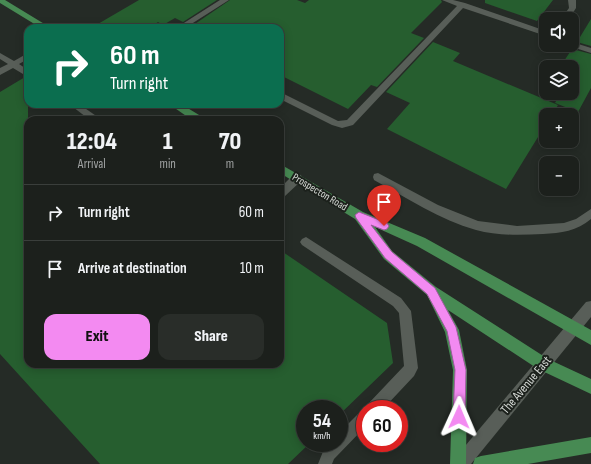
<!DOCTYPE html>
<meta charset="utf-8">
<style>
body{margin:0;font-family:"Sofia Sans Condensed",sans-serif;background:#292d29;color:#f1f3f6;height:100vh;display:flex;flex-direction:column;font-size:15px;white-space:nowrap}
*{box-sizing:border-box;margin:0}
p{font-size:13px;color:#a0a3a3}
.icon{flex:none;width:22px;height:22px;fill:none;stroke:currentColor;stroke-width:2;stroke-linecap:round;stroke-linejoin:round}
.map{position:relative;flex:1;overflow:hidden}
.panel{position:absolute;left:24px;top:116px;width:260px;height:252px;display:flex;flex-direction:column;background:#1c201c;border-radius:12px;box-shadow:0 2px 10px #0003,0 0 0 1px #3a3e3b}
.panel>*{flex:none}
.top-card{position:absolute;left:24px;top:24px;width:260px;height:84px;border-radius:12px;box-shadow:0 2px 10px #0003,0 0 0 1px #3a3e3b;background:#0b6e4f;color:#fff;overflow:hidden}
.fabs{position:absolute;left:539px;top:12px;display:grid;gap:8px}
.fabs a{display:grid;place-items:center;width:40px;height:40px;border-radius:8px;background:#1c201c;box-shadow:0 2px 10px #0003,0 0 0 1px #3a3e3b;font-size:20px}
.speed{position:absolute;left:296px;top:400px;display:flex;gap:8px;font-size:20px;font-weight:700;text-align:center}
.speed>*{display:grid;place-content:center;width:52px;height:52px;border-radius:50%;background:#1c201c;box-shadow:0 2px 10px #0003,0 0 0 1px #3a3e3b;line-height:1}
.speed small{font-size:10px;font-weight:400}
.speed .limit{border:6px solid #d22;background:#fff;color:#111}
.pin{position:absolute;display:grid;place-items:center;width:34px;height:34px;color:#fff;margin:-41px -17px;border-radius:50% 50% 50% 0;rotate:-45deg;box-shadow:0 0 4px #0007}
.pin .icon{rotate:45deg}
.me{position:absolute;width:44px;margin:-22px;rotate:1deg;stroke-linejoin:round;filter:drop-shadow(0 0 3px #0008)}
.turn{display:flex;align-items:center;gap:14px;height:84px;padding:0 20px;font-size:18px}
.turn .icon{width:52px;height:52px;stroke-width:2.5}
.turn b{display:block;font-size:28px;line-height:34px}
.eta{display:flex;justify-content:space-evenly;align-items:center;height:68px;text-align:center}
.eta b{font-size:24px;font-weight:800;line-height:28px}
.action{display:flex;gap:8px;margin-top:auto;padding:8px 20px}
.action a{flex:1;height:46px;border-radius:12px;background:#f38af1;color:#111;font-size:16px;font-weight:800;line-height:46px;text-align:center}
.action a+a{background:#292d29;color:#f1f3f6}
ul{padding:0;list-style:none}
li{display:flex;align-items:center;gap:12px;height:56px;padding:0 20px;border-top:1px solid #3a3e3b}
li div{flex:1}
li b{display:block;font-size:15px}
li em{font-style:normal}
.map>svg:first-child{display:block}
.building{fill:#265e2f}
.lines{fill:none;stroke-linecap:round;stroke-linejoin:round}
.service{fill:#585e58;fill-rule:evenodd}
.minor{fill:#585e58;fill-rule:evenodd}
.primary{fill:#478a53;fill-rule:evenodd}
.route{fill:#f38af1;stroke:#9e5a9d}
.labels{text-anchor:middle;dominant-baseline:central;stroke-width:4;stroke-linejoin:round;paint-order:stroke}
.street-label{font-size:11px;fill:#d5d9d5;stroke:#1c211c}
.near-street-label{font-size:13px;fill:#d5d9d5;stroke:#1c211c}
</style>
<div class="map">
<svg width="591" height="464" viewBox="0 0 591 464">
<rect width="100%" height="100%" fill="#252b26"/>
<path class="building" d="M139 0H217L183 22 175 18 163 25 158 22 149 28H91Z
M230 0H297L305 3 309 0H441L442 2 411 33 424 38 377 87 371 85 348 109 280 75V28H197L192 26Z
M485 0H553L537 21 485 3Z
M591 19V46L577 42Z
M433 42 460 53 453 61 558 105 552 115H546V124L506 189 387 129 410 103 386 92Z
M572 49 591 54V88L578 112 555 103 560 93H572V74L575 69 562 64Z
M25 77 28 78V364H280V250L387 323 393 363 339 415V409H305V443H310L288 464H100L0 354V92Z"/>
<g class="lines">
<path class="service" d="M220 0H229L185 28H176Z
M442 0H453L465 3 546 31V36L463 8 353 125 342 128 332 125 280 99V92L338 121 347 120 457 6Z
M568 0H576V8L569 19H561L569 8Z
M572 42 591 48V53L569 46 572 45Z
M0 53 14 61 28 53V59L19 64 28 70V77L13 68 0 75V68L8 64 0 59Z
M69 104H79L102 120H90Z
M378 173 438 205 478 221 517 226 564 223 576 219 591 209V219C577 231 561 233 543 234 521 235 497 236 476 230 440 220 407 198 374 180L373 177 374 174Z
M297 174 301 175 302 178 301 181 284 197 280 198V188L293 175Z
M306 237 401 298 411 311 418 368 414 376 383 409H366L368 404 404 366 399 313 393 306 302 245 300 242 302 239Z
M365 410V427L334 459 332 464H318L324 449 329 443H339V433L360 412Z"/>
<path class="minor" d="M591 301V317L471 464H453L455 458 586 302Z"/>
<path class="primary" d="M0 0H5L51 28H41L0 3Z
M169 104H181L204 118 205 120H192Z
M280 164 363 212 425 238 591 330V345L417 246 375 227 392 251 436 287 548 359 591 379V394L538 369 448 310 459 330 467 370 466 464H450L453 370 445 332 427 295 384 259 355 219 280 173Z
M591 437V453L528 464H473L475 458 481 456Z"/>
</g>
<path class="route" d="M359 212 387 223 389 226 387 229 384 230 371 225 392 252 435 288 456 327 466 370 465 417 463 421 459 423 455 421 453 417 455 370 447 331 427 294 385 258 356 218 355 215Z"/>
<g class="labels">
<g class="street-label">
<text transform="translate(320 192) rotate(31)">Prospecton Road</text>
</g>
<g class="near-street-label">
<text transform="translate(526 385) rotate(-50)">The Avenue East</text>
</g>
</g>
</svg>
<div class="fabs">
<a><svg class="icon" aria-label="sound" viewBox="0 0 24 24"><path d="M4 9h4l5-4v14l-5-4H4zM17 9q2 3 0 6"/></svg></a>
<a><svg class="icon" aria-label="layers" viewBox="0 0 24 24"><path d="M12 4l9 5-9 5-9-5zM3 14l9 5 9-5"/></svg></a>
<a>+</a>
<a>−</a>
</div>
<div class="speed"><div>54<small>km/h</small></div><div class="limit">60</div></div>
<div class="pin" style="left:384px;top:226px;background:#d93025"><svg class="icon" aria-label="arrive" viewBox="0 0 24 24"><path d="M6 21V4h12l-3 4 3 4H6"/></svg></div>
<svg class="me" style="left:459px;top:417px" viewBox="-20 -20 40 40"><path d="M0-17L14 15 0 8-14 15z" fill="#f38af1" stroke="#fff" stroke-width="4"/></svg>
<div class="top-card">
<div class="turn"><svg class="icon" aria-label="right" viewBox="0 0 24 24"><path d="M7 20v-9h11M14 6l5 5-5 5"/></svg><div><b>60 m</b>Turn right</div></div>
</div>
<section class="panel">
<div class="eta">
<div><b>12:04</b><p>Arrival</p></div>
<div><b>1</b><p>min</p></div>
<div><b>70</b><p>m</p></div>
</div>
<ul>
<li><svg class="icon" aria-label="right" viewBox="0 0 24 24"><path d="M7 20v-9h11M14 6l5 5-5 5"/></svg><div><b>Turn right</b></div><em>60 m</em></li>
<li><svg class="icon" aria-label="arrive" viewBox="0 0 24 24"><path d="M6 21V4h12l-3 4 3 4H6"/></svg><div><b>Arrive at destination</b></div><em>10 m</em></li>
</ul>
<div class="action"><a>Exit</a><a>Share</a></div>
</section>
</div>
